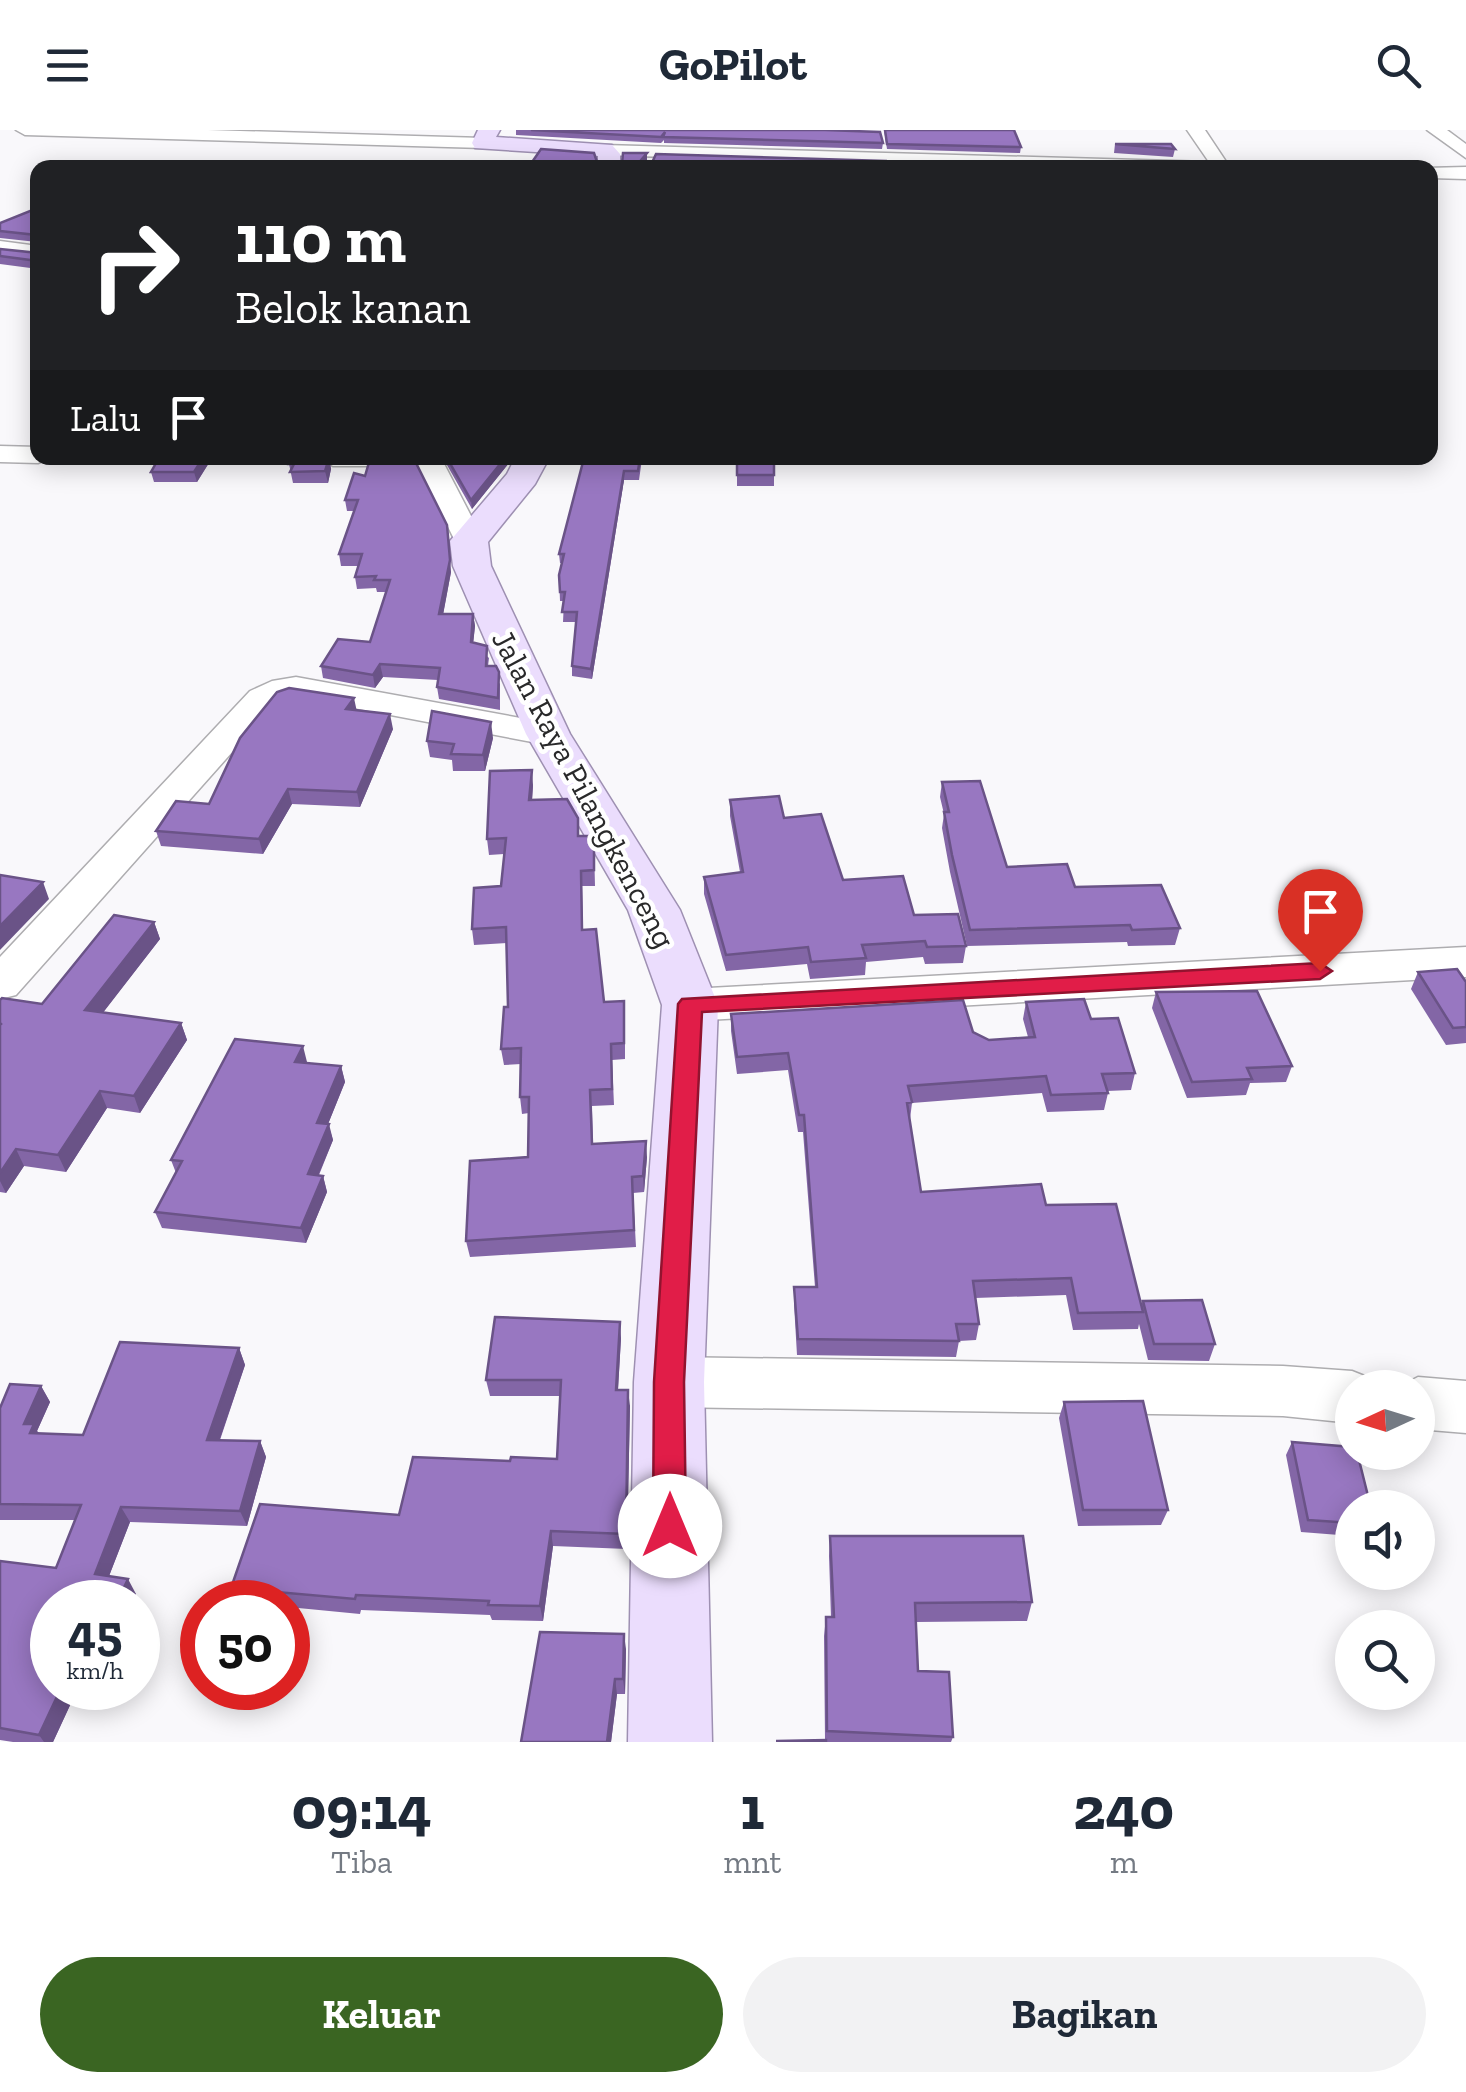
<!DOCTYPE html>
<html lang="id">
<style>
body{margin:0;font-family:"Zilla Slab",serif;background:#f2f2f3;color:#1f2937;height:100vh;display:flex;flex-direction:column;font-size:38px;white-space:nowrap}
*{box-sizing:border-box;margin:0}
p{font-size:32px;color:#747a83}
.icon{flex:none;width:55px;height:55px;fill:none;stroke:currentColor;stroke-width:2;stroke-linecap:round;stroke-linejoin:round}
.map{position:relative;height:1612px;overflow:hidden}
.drawer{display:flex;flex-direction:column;background:#fff;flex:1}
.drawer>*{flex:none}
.hud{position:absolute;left:30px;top:30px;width:1408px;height:305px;border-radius:20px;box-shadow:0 5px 25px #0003;background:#202124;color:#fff;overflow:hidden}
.needle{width:65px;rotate:266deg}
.buttons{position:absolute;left:1335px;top:1240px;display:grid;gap:20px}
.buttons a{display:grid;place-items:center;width:100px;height:100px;border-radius:50%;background:#fff;box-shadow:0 5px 25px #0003;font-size:50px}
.speed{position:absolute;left:30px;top:1450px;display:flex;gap:20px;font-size:50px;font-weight:700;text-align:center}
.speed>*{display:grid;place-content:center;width:130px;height:130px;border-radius:50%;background:#fff;box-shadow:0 5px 25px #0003;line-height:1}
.speed small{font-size:25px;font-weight:400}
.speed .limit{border:15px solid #d22;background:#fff;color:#111}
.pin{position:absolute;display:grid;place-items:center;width:85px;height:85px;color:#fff;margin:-102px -42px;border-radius:50% 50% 50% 0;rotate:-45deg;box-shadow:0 0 10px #0007}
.pin .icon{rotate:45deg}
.me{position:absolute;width:110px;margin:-55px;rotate:0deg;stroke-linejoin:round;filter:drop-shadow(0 0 8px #0008)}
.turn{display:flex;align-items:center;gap:35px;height:210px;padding:0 40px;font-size:45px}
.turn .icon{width:130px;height:130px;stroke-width:2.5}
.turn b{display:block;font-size:70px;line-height:85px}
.then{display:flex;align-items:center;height:95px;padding:0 40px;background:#0003;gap:20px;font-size:38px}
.eta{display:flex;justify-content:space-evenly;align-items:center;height:170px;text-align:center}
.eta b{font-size:60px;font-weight:700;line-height:70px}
.button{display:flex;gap:20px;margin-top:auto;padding:20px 40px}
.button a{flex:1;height:115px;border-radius:60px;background:#3a6522;color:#fff;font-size:40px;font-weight:700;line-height:115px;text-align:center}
.button a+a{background:#f2f2f3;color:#1f2937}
header{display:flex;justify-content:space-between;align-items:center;height:130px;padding:0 40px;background:#fff;font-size:45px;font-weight:700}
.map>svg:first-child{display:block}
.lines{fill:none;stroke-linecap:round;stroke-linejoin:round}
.minor-casing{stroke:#aeadb0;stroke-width:3}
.major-casing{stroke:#9e90b2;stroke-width:3}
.minor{fill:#fff;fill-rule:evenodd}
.major{fill:#ebddfd;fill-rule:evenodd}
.wall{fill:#8366a6}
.shaded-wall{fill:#6a5387}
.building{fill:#9877c1;stroke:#6a5387;stroke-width:2.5}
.route{fill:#e11d48;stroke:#92132f;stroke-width:2.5}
.labels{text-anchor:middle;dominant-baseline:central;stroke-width:9;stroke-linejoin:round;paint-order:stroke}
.street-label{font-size:32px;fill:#29292a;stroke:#fff}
</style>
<header><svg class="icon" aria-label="menu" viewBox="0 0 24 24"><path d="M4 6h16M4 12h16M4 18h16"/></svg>GoPilot<svg class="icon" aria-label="search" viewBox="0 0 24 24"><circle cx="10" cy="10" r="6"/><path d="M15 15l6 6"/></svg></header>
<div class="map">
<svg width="1466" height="1612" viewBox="0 0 1466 1612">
<rect width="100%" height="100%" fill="#f9f8fb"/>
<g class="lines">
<defs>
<path id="minor" d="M16 0H208L483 8 492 13 483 18 25 5Z
M1187 0H1205L1227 33 1236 38H1022L604 25 595 20 604 15 1209 32Z
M1427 0H1447L1466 14V28Z
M1466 37V49L1430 48V38H1426Z
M0 111 38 116V128L0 123Z
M0 316 38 317V328H50L38 333 0 332Z
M319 328H441L484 411 480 417H458L418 336H333Z
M296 547 548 593 561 596 566 604 561 612 548 615 296 567 274 575 16 865 0 869V827L250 561 272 551Z
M1466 817V847L690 891 674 886 668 875 674 864 690 859Z
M669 1227 1283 1236 1352 1241 1372 1249 1376 1258H1352V1293L1283 1286 669 1277 649 1270 641 1252 649 1234Z
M1418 1247 1466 1251V1303L1418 1299V1258H1397Z"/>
<path id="major" d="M478 0H500L496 7 612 15 620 24V38H598V26L475 18 472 13Z
M515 328H549L535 354 488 412 491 436 570 604 680 780 718 875 704 1252 712 1612H628L634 1252 662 875 628 780 526 604 453 436 450 411 507 344Z"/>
</defs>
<use href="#minor" class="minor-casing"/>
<use href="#major" class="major-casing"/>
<use href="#minor" class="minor"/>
<use href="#major" class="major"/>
</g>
<path class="wall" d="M516 0H825L883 13 882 19 664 13V10L661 13 516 5Z
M884 0H1014L1021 17 1020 23 887 19Z
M1115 14 1175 19 1173 27 1114 23Z
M38 82 37 112 0 108V93Z
M0 119 38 123V139L0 134Z
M159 328H212L197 352H154L151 342Z
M329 328 331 339 328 353H293L289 334Z
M443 328H513L472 379Z
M584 328H678V329H642L639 350H624L592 549 572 546V536L576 492H563L564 471H560L559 445 562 433H560L559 424Z
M737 328H777H774V356H737Z
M354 343 451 442 443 484H473L475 496 473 513 489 528 488 536 500 554V580L439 569 437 557 438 550 383 547 375 558 323 548 321 536 370 512 386 462H377L376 458 357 459 355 447 359 436H341L339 424 354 381H347L345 370Z
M357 581 393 599 360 677 292 674 263 724 161 716 156 701 209 674Z
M493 608 485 641H453L452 630 430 627 427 611Z
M942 652 1007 737 1075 757 1180 798 1175 815 1128 816 1127 812 967 816 950 742 942 698 944 684 940 667Z
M533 655 532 670 594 716 595 756H582L583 800 604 872 625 887V929L612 930 614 975 592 976 593 1014 647 1027 644 1062 633 1063 636 1117 470 1127 466 1111 528 1027 529 983 522 984 520 967 521 934 504 935 501 919 508 877 507 813 474 815 472 799 501 756 504 724 489 725 487 709Z
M730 670 784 688 843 750 914 785 966 816 963 833 925 834 923 827 866 832 865 845 810 849 807 834 726 841 704 764V747L740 742 730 686Z
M154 792 160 809 103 882 181 893 187 910 140 983 107 978 66 1042 24 1036 6 1063 0 1062V870L42 874Z
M1418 842 1466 852V913L1446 915 1411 859Z
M1156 862 1292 936 1286 952 1250 953 1246 965 1187 968 1152 878Z
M1026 872 1091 889 1135 943 1131 960 1107 961 1108 963 1104 980 1047 982 1042 963 912 973 910 989 921 1062 1046 1075 1141 1176 1143 1171 1215 1214 1209 1231 1148 1230 1139 1194 1138 1199 1073 1200 1066 1165 975 1168 979 1194 976 1210 959 1211 956 1227 797 1225 794 1174V1157H815L803 1002H798L788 940 737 944 731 901V884L973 902 989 910 1028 907 1023 889Z
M307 932 306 933 341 936 345 952 328 994 333 1010 319 1045 323 1046 327 1062 306 1113 162 1098 155 1082 176 1043 171 1030Z
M621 1208 618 1260 630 1276 627 1419 553 1416 543 1491 492 1490 490 1485 361 1480 360 1484 288 1477V1472H238L231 1458 399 1385 510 1331 557 1329 560 1266H490L486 1250Z
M239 1218 245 1235 220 1310 260 1311 266 1327 247 1396 130 1392 109 1446 136 1464 52 1472V1558H78L53 1612H13L0 1610V1431L56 1438 75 1390H0V1278L41 1256 50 1272 37 1301 39 1303 83 1305Z
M1064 1272 1168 1380 1161 1395 1078 1396 1059 1288Z
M1292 1312 1352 1378V1406L1301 1402 1286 1325Z
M830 1406 1032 1472 1027 1491 916 1492 918 1541 953 1607 951 1612H776L825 1610 824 1506 826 1487H831L829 1426Z
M626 1519 625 1564H617L611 1612H521Z"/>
<path class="shaded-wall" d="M647 23V30L641 38H636Z
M203 328H212L197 352 194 342Z
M329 328 331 339 328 353 325 341Z
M505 328H513L472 379 471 370Z
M624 341V350L592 549 591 539Z
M449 407 451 442 441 496 439 484Z
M473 484 475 496 472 525 471 512Z
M380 534 383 547 375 558 373 545Z
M354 568 357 582 346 579Z
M390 584 393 599 360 677 357 662Z
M491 592 493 608 485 641 483 625Z
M532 640 533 655 531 686 529 670Z
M288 659 292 674 263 724 259 709Z
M43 752 49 769 0 820V796Z
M154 792 160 809 92 897 85 880Z
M181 893 187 910 140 983 134 966Z
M303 916 307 932 299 948 295 932Z
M341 936 345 952 322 1009 317 993Z
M100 961 107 978 66 1042 58 1025Z
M329 994 333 1010 312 1060 308 1044Z
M646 1011 647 1027 644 1062 643 1046Z
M16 1019 24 1036 6 1063 0 1051V1043Z
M323 1046 327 1062 306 1113 301 1098Z
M620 1192 621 1208 617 1276 616 1260Z
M239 1218 245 1235 214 1326 207 1310Z
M41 1256 50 1272 37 1301 43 1310 39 1319 24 1294Z
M628 1260 630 1276 627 1419 626 1404Z
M260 1311 266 1327 247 1396 240 1381Z
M121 1377 130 1392 104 1459 95 1444Z
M551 1401 553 1416 543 1491 540 1476Z
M128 1449 136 1464 133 1472H117Z
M624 1504 626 1519 625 1564 623 1549Z
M615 1549 617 1564 611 1612H607Z
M61 1558H78L53 1612H44L39 1605Z"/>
<path class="building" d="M531 0H825L880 2 883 13 663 7 665 2 661 7Z
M885 0H1014L1021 17 887 14Z
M1115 14H1171L1175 19Z
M541 19 594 23 598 35 622 34 623 23H647L636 36 528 38Z
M656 24 886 31 887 38 650 37Z
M1130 33H1187L1190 38H1133Z
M973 34 1009 35V38H973Z
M30 81 38 82V116L36 105 0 101V93Z
M0 119 38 123V131L0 126Z
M159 328H203L194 342H151Z
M293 328H329L325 341 290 342 294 334H289Z
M447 328H505L471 370Z
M584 328H640L638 341H624L591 539 572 536 577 482H562L565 462H560L559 445 564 424H559Z
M737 328H774V345H737Z
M370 329H414L447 395 450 430 439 484H473L471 512 487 516 486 536H496L499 542 498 568 437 557 440 538 380 534 373 545 321 536 338 509 370 512 390 450H374L376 446 355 447 362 424H339L358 370H345L354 343 365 346Z
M289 558 354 568 346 579 390 584 357 662 288 659 259 709 156 701 176 671 209 674 240 608 277 562Z
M432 581 491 592 483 625 451 624 454 614 427 611Z
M532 640 529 670 567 669 578 688V706H588L594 716V740L581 741 582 800 596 799 604 872 624 871V913L611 914 612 959 590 960 592 1014 646 1011 643 1046 632 1047 634 1100 466 1111 470 1031 528 1027 529 967H520L521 918 501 919 504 877H508L506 797 472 799 474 758 501 756 506 708 487 709 490 641Z
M980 651 1007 737 1067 734 1075 757 1161 755 1180 798 1132 800 1130 795 970 800 952 725 944 682H949L942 652Z
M779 666 784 688 821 684 843 750 903 746 914 785 958 784 966 816 927 817 925 811 862 815 866 828 811 832 808 817 726 825 704 747 743 742 730 670Z
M0 745 43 752 0 796Z
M114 785 154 792 85 880 181 893 134 966 100 961 58 1025 16 1019 0 1043V895L1 894 0 893V870L2 868 42 874Z
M1457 839 1466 852V897L1453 898 1418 842Z
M1257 861 1292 936 1247 938 1252 949 1192 952 1156 862Z
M1084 869 1091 889 1118 888 1135 943 1102 944 1108 963 1051 965 1046 946 908 956 912 972 907 973 921 1062 1041 1054 1046 1075 1116 1074 1143 1182 1078 1183 1071 1148 973 1151 979 1194H956L959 1211 798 1209 794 1157H817L804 985H799L788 923 737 927 731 884 963 870 973 902 989 910 1035 907 1026 872Z
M235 909 303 916 295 932 341 936 317 993 329 994 308 1044 323 1046 301 1098 155 1082 182 1031 171 1030Z
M1202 1170 1215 1214H1154L1143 1171Z
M495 1187 620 1192 616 1260H628L626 1404 551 1401 540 1476 488 1475 489 1471 356 1465 355 1469 231 1458 260 1374 399 1385 413 1327 510 1331 511 1327 557 1329 561 1250H486Z
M120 1212 239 1218 207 1310 260 1311 240 1381 121 1377 95 1444 128 1449 117 1472H52V1558H61L39 1605 0 1598V1431L56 1438 81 1375 0 1374V1278L10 1254 41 1256 24 1294H34L30 1303 83 1305Z
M1143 1271 1168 1380H1083L1064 1272Z
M1292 1312 1352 1317V1322H1357L1371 1378H1352V1393L1308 1390Z
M830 1406H1023L1032 1472 915 1473 918 1541 949 1542 953 1607 827 1601 826 1487H834Z
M540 1502 624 1504 623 1549H615L607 1612H521Z
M826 1610V1612L776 1611Z"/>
<path class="route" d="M1320 833 1332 841 1320 849 702 882 684 1252 686 1396 681 1407 670 1412 658 1407 653 1396 654 1252 678 874 682 869Z"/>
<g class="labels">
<g class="street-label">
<text transform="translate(584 659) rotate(62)">Jalan Raya Pilangkenceng</text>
</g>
</g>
</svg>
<div class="buttons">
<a><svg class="needle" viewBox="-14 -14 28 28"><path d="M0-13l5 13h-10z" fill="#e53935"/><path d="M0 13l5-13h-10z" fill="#747a83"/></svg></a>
<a><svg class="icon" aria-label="sound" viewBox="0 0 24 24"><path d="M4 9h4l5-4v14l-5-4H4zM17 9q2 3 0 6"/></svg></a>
<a><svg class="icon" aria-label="search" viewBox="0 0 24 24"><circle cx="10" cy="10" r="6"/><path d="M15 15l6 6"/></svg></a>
</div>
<div class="speed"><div>45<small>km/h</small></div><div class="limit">50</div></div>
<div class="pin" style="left:1320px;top:841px;background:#d93025"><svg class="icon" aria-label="arrive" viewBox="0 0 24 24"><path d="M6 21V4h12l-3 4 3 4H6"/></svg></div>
<svg class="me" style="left:670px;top:1396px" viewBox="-20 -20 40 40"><circle r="19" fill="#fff"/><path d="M0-13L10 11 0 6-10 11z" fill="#e11d48"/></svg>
<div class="hud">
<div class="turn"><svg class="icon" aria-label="right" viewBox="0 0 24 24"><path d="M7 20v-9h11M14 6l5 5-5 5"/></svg><div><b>110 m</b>Belok kanan</div></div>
<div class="then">Lalu<svg class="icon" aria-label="arrive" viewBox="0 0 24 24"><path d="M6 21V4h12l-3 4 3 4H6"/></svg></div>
</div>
</div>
<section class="drawer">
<div class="eta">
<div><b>09:14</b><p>Tiba</p></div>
<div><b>1</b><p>mnt</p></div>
<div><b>240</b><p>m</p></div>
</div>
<div class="button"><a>Keluar</a><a>Bagikan</a></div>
</section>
